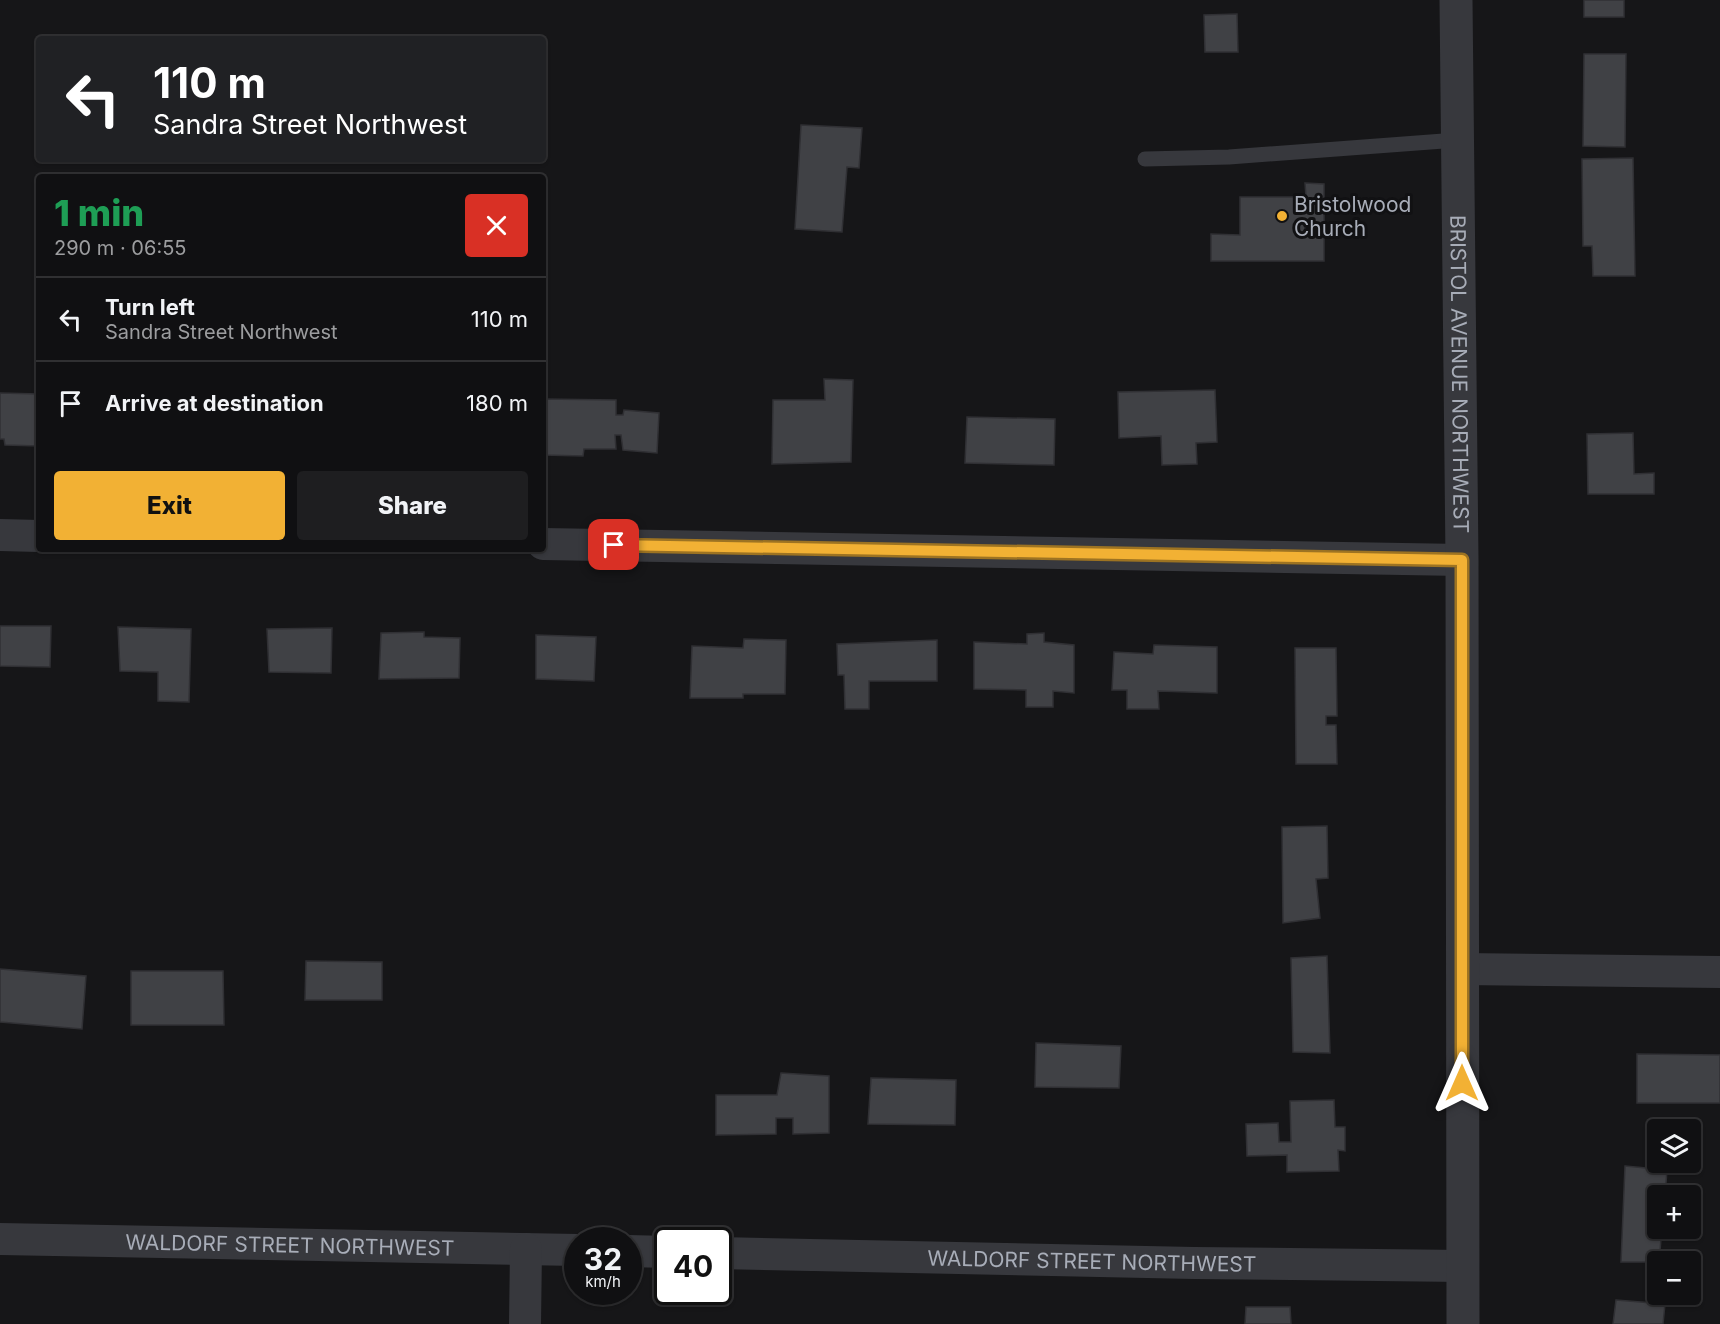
<!DOCTYPE html>
<meta charset="utf-8">
<style>
body{margin:0;font-family:Inter,sans-serif;background:#1e1e20;color:#f1f3f6;height:100vh;display:flex;flex-direction:column;font-size:22px;white-space:nowrap}
*{box-sizing:border-box;margin:0}
p{font-size:20px;color:#9c9d9f}
.icon{flex:none;width:33px;height:33px;fill:none;stroke:currentColor;stroke-width:2;stroke-linecap:round;stroke-linejoin:round}
.map{position:relative;flex:1;overflow:hidden}
.sheet{position:absolute;left:36px;top:174px;width:510px;height:378px;display:flex;flex-direction:column;background:#101012;border-radius:6px;box-shadow:0 2px 4px #0004,0 0 0 2px #303032}
.sheet>*{flex:none}
.top-card{position:absolute;left:36px;top:36px;width:510px;height:126px;border-radius:6px;box-shadow:0 2px 4px #0004,0 0 0 2px #303032;background:#202124;color:#fff;overflow:hidden}
.controls{position:absolute;left:1647px;top:1119px;display:grid;gap:12px}
.controls a{display:grid;place-items:center;width:54px;height:54px;border-radius:6px;background:#101012;box-shadow:0 2px 4px #0004,0 0 0 2px #303032;font-size:30px}
.speed{position:absolute;left:564px;top:1227px;display:flex;gap:12px;font-size:30px;font-weight:700;text-align:center}
.speed>*{display:grid;place-content:center;width:78px;height:78px;border-radius:50%;background:#101012;box-shadow:0 2px 4px #0004,0 0 0 2px #303032;line-height:1}
.speed small{font-size:15px;font-weight:400}
.speed .limit{border:3px solid #111;border-radius:9px;background:#fff;color:#111}
.pin{position:absolute;display:grid;place-items:center;width:51px;height:51px;color:#fff;margin:-26px;border-radius:12px;box-shadow:0 3px 9px #0006}
.me{position:absolute;width:66px;margin:-33px;rotate:0deg;stroke-linejoin:round;filter:drop-shadow(0 0 4px #0008)}
.turn{display:flex;align-items:center;gap:21px;height:126px;padding:0 18px;font-size:27px}
.turn .icon{width:78px;height:78px;stroke-width:2.5}
.turn b{display:block;font-size:42px;line-height:51px}
.round{display:grid;place-items:center;flex:none;width:63px;height:63px;border-radius:6px;background:#1e1e20}
.headline{display:flex;align-items:center;justify-content:space-between;height:102px;padding:0 18px}
h1{font-size:36px;font-weight:800;line-height:45px;color:#1e9e55}
.action{display:flex;gap:12px;margin-top:auto;padding:12px 18px}
.action a{flex:1;height:69px;border-radius:6px;background:#f2b134;color:#111;font-size:24px;font-weight:800;line-height:69px;text-align:center}
.action a+a{background:#1e1e20;color:#f1f3f6}
ul{padding:0;list-style:none}
li{display:flex;align-items:center;gap:18px;height:84px;padding:0 18px;border-top:2px solid #303032}
li div{flex:1}
li b{display:block;font-size:22px}
li em{font-style:normal}
.map>svg:first-child{display:block}
.building{fill:#404145;stroke:#303034;stroke-width:1.5}
.lines{fill:none;stroke-linecap:round;stroke-linejoin:round}
.service{stroke:#37383d;stroke-width:15}
.minor{stroke:#37383d;stroke-width:32}
.tertiary{stroke:#37383d;stroke-width:33}
.route-casing{stroke:#9d7322;stroke-width:15}
.route{stroke:#f2b134;stroke-width:10}
.poi-dot{fill:#f2b134;stroke:#111113;stroke-width:2}
.labels{text-anchor:middle;dominant-baseline:central;stroke-width:6;stroke-linejoin:round;paint-order:stroke}
.poi-label{font-size:21px;fill:#a8adb8;stroke:#111113;text-anchor:start}
.street-label{font-size:21px;fill:#a8adb8;stroke:#111113}
</style>
<div class="map">
<svg width="1720" height="1324" viewBox="0 0 1720 1324">
<rect width="100%" height="100%" fill="#161618"/>
<path class="building" d="M1584 0H1624V17H1584Z
M1237 14 1238 52H1205L1204 15Z
M1584 54H1626L1625 147 1583 146Z
M801 125 862 128 859 168 847 167 842 232 795 229Z
M1633 158 1635 276H1593L1592 246H1583L1582 159Z
M1305 183 1324 184V261H1211V234L1240 235V197H1306Z
M824 379 853 380 851 462 772 464 773 400H825Z
M1215 390 1217 442 1196 443 1197 464 1162 465 1161 436 1119 438 1118 392Z
M0 393 39 394V446L5 445 4 439H0Z
M543 399 616 400V415H623L624 410 659 413 657 453 623 450 621 435H615L616 449H584L583 456 543 455Z
M967 417 1055 419 1054 465 965 463Z
M1633 433 1634 474 1654 473V494H1588L1587 434Z
M0 626H51L50 667 0 666Z
M118 627 191 629 189 702 158 701V672L120 671Z
M332 628 331 673 269 672 267 629Z
M424 632V637L460 638 459 678 379 679 381 633Z
M1044 633V642L1074 645V693L1053 691V707H1026V690L974 689V642L1027 644V634Z
M536 635 596 637 594 681 536 679Z
M744 639 786 640 785 694H743V698H690L692 646 743 648Z
M937 640V681H869V709H845L844 675H838L837 644Z
M1154 645 1217 647V693L1158 691 1159 709H1127V690H1112L1114 652 1153 654Z
M1295 648H1336L1337 716H1326V725H1336L1337 764H1296Z
M1327 826 1328 878 1316 879 1320 918 1283 923 1282 827Z
M1327 956 1330 1053 1293 1052 1291 958Z
M306 961 382 962V1000H305Z
M0 969 86 976 82 1029 0 1022Z
M131 971H223L224 1025H131Z
M1036 1043 1121 1046 1119 1088 1035 1087Z
M1637 1054 1720 1055V1103H1637Z
M781 1073 829 1076V1133L793 1134V1118H776V1134L716 1135V1095H777Z
M871 1078 956 1080 955 1125 868 1124Z
M1334 1100 1335 1127H1345V1151L1338 1150 1339 1171 1287 1172V1155L1247 1156 1246 1124 1278 1123 1279 1142H1291L1290 1101Z
M1625 1166 1667 1170 1665 1196H1658V1228H1662L1659 1262H1621Z
M1616 1300 1665 1304 1663 1324H1613Z
M1246 1307H1290L1291 1324H1245Z"/>
<g class="lines">
<path class="service" d="M1145 159 1229 157 1457 140"/>
<g class="minor">
<path d="M0 535 39 536"/>
<path d="M543 544 1462 560"/>
<path d="M1462 969 1720 972"/>
<path id="s1" d="M0 1239 578 1250"/>
<path d="M628 1251 668 1252"/>
<path id="s2" d="M718 1253 1194 1263 1463 1266"/>
<path d="M525 1324 526 1249"/>
</g>
<path class="tertiary" id="s3" d="M1456 0 1462 560 1463 1324"/>
</g>
<g class="lines">
<defs>
<path id="route" d="M614 545 1462 560V1083"/>
</defs>
<use href="#route" class="route-casing"/>
<use href="#route" class="route"/>
</g>
<circle class="poi-dot" cx="1282" cy="216" r="6"/>
<g class="labels">
<g class="poi-label">
<text x="1294" y="204">Bristolwood<tspan x="1294" dy="24">Church</tspan></text>
</g>
<g class="street-label">
<text stroke="none"><textPath href="#s3" startOffset="374">BRISTOL AVENUE NORTHWEST</textPath></text>
<text stroke="none"><textPath href="#s1" startOffset="290">WALDORF STREET NORTHWEST</textPath></text>
<text stroke="none"><textPath href="#s2" startOffset="374">WALDORF STREET NORTHWEST</textPath></text>
</g>
</g>
</svg>
<div class="controls">
<a><svg class="icon" aria-label="layers" viewBox="0 0 24 24"><path d="M12 4l9 5-9 5-9-5zM3 14l9 5 9-5"/></svg></a>
<a>+</a>
<a>−</a>
</div>
<div class="speed"><div>32<small>km/h</small></div><div class="limit">40</div></div>
<div class="pin" style="left:614px;top:545px;background:#d93025"><svg class="icon" aria-label="arrive" viewBox="0 0 24 24"><path d="M6 21V4h12l-3 4 3 4H6"/></svg></div>
<svg class="me" style="left:1462px;top:1083px" viewBox="-20 -20 40 40"><path d="M0-17L14 15 0 8-14 15z" fill="#f2b134" stroke="#fff" stroke-width="4"/></svg>
<div class="top-card">
<div class="turn"><svg class="icon" aria-label="left" viewBox="0 0 24 24"><path d="M17 20v-9H6M10 6l-5 5 5 5"/></svg><div><b>110 m</b>Sandra Street Northwest</div></div>
</div>
<section class="sheet">
<div class="headline"><div><h1>1 min</h1><p>290 m · 06:55</p></div><a class="round" style="background:#d93025;color:#fff"><svg class="icon" aria-label="close" viewBox="0 0 24 24"><path d="M6 6l12 12M18 6L6 18"/></svg></a></div>
<ul>
<li><svg class="icon" aria-label="left" viewBox="0 0 24 24"><path d="M17 20v-9H6M10 6l-5 5 5 5"/></svg><div><b>Turn left</b><p>Sandra Street Northwest</p></div><em>110 m</em></li>
<li><svg class="icon" aria-label="arrive" viewBox="0 0 24 24"><path d="M6 21V4h12l-3 4 3 4H6"/></svg><div><b>Arrive at destination</b></div><em>180 m</em></li>
</ul>
<div class="action"><a>Exit</a><a>Share</a></div>
</section>
</div>
